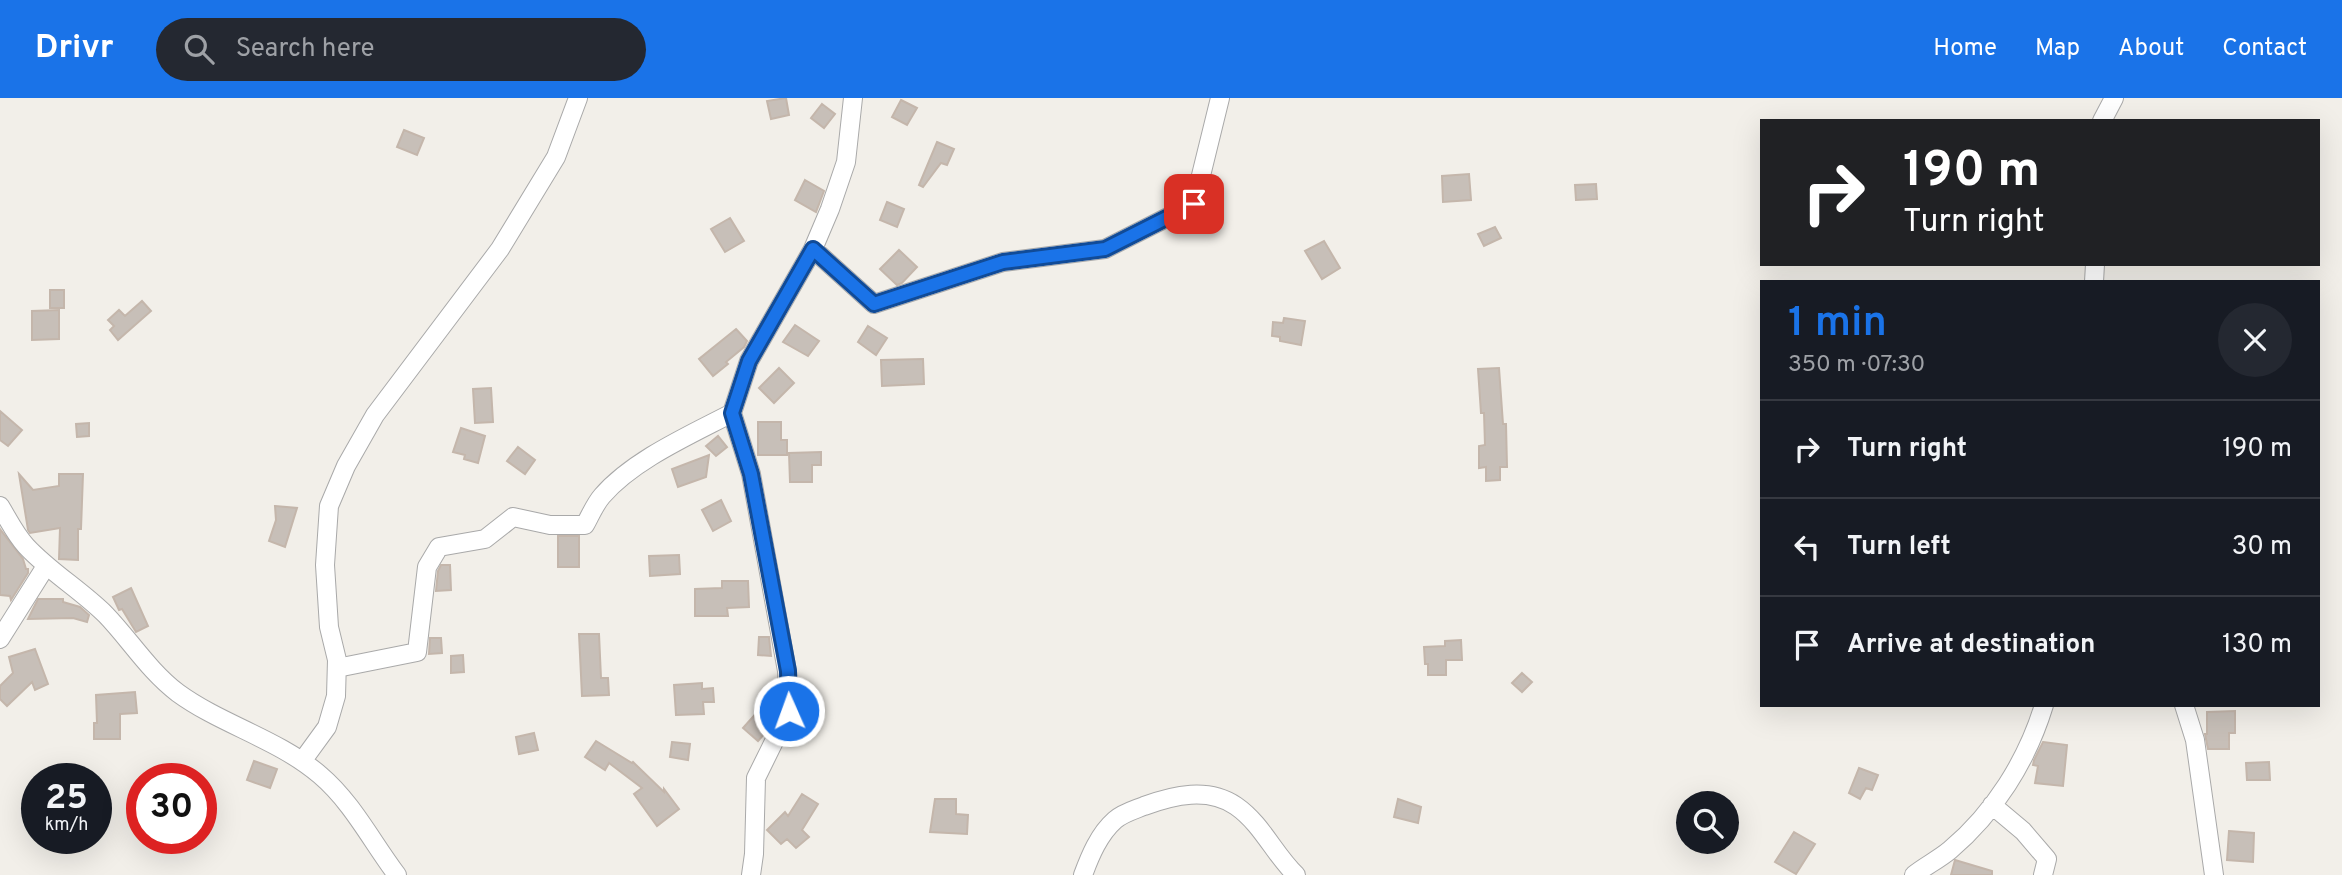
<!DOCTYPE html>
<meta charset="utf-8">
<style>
body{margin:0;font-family:Overpass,sans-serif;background:#242831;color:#f1f3f6;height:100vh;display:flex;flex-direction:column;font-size:26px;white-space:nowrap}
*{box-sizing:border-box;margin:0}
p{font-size:23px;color:#9ea1a6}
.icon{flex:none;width:38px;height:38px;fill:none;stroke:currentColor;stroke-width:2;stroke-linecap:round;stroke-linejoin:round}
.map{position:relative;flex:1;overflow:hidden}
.drawer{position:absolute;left:1760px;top:182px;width:560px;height:427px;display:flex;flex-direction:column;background:#171b24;border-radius:0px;box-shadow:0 7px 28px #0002}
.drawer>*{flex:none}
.banner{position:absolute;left:1760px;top:21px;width:560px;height:147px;border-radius:0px;box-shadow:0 7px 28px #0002;background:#202124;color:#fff;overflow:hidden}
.buttons{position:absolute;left:1676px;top:693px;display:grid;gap:14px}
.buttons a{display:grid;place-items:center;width:63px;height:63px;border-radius:50%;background:#171b24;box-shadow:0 7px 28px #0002;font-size:35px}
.speed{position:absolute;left:21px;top:665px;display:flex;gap:14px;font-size:35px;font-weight:700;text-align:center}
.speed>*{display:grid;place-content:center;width:91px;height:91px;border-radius:50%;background:#171b24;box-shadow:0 7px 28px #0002;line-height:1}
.speed small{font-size:18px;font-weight:400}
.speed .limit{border:10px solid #d22;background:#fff;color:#111}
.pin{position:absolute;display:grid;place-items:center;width:60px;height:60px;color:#fff;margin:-30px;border-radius:14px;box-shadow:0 4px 10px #0006}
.me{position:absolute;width:77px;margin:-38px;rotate:358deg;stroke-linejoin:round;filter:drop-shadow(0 0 5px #0008)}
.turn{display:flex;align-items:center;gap:24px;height:147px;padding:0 28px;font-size:32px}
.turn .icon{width:91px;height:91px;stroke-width:2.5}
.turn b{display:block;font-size:49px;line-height:60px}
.round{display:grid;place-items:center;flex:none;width:74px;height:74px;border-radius:37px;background:#242831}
.head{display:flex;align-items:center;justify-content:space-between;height:119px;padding:0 28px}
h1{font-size:42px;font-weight:600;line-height:52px;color:#1a73e8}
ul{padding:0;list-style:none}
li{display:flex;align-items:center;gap:21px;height:98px;padding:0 28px;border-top:2px solid #363941}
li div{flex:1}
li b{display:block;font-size:26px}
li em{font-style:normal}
header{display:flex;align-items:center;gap:42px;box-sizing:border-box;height:98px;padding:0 35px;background:#1a73e8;color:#fff}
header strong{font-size:33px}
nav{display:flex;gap:38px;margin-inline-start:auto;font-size:24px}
.search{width:490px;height:63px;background:#242831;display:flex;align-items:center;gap:18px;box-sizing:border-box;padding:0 24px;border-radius:38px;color:#9ea1a6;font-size:26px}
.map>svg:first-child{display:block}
.building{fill:#c7bfb8;stroke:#c4b6ab;stroke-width:2}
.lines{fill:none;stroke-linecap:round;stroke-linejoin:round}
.street-casing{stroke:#a9a9a9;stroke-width:20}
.street{stroke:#fff;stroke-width:18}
.route-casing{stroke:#114b97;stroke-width:18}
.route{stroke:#1a73e8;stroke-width:12}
</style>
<header>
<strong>Drivr</strong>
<div class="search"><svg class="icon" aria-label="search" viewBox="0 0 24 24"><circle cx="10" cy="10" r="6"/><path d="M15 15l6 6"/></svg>Search here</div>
<nav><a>Home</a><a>Map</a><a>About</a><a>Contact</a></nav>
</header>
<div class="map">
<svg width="2342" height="777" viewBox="0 0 2342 777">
<rect width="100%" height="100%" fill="#f2efe9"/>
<path class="building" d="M786 0 789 17 771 21 767 3Z
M901 2 917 10 907 27 892 19Z
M822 6 835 16 824 30 811 20Z
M404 32 424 40 417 57 397 49Z
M937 44 954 51 947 67 941 65 923 89 919 87Z
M1469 76 1471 102 1443 104 1442 78Z
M805 82 824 93 816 114 795 102Z
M1596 86 1597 101 1576 102 1575 87Z
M887 104 904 111 897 129 880 122Z
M730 120 744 143 725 154 711 131Z
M1495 129 1501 140 1484 148 1478 136Z
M1324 143 1340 170 1322 181 1305 153Z
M899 152 917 169 902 185 897 187 880 171Z
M50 192H64V210H50Z
M142 203 151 213 118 242 110 232 114 228 108 222 119 212 125 218Z
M59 212V241L32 242V213Z
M1284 220 1305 223 1301 247 1280 243V239L1272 238 1273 224 1283 225Z
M795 227 819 243 808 258 783 244Z
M868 228 887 240 876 257 858 244Z
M736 231 747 243 744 249 726 264 728 266 713 278 699 261Z
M923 261 924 286 882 288 881 262Z
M779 270 794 285 774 305 759 290Z
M1499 270 1503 326H1506L1507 369H1500V382L1486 383V369L1479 370V348L1485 347 1484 315H1481L1478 271Z
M491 290 493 324 475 325 473 291Z
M0 313 22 332 8 348 0 342Z
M758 324H781V342H787V357H758Z
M89 325V338L77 339 76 326Z
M461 330 485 338 478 365 464 361 465 357 453 354Z
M718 338 727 349 716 358 706 348Z
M518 349 535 362 525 376 507 363Z
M821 354V367H812V384H790L789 355Z
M709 357 706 379 678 389 672 371Z
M19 376 33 392 59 388V376H83L81 431H78V462L59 461 60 430 30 435 28 432Z
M721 402 731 423 713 433 702 412Z
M275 408 297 410 285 449 269 443 276 422Z
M0 431 23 461 26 471H28V475L11 502 10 498 0 497Z
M558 438H579V469H558Z
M679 457 680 476 650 478 649 458Z
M441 467H450L451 492 436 493 438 473Z
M722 483H748L749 509 727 510 728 518H695V491L722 490Z
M131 490 148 528 136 534 122 511 119 512 113 499Z
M38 501H63V504L80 509 89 517 87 524 73 520 28 521Z
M579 536H599L601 580H608L609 597 582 598Z
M759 539H769L771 558 758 557Z
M430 540H441L442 555 429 556Z
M1461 542 1462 562H1446V577H1428V566H1425L1424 549 1445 548V543Z
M35 551 48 586 35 592 32 584 7 608 0 601V588L13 575 9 559Z
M463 557 464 574 451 575V558Z
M1522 575 1532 584 1522 594 1512 585Z
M702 585V591L713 590 714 604H703L704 616 676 617 674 587Z
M135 594 137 615 120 616V641H94V625H97L96 597Z
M761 610 773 620 767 633 758 643 743 630Z
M2235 613V635H2229V651H2208L2205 636H2207V614Z
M534 635 538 652 519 656 516 639Z
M596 643 632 665 633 664 664 694V691L679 711 657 728 634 696 642 690 609 665 605 672 585 659Z
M672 644 690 646 688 662 670 659Z
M2043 644 2067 647 2063 688 2035 685 2038 668 2033 667 2034 662Z
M254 663 277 671 270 690 247 682Z
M2269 664 2270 682H2247L2246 665Z
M1859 670 1878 677 1872 692 1866 690 1860 701 1849 695Z
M802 696 818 706 802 732 809 739 796 750 787 741 781 746 767 732 785 714 788 718Z
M935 701H956V716L968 717 967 736 930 734Z
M1398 701 1421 709 1418 725 1394 719Z
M2229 733 2254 735 2253 764 2227 762Z
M1794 734 1815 746 1796 776 1775 764Z
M1955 762 1992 773V777H1951Z"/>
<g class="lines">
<defs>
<path id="street" d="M2102 23 2114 0
M813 151 874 206 1003 164 1105 151 1194 106 1220 0
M2094 184 2095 166
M0 408C8 421 15 436 26 448 50 474 81 492 106 517 130 542 149 573 178 595 222 627 278 641 320 677 352 704 372 744 397 777
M0 541 46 468
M337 570 417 554 427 469 439 449 485 441 513 419 550 427H585C590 418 595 406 602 398 633 362 690 337 732 315
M2184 607 2195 642 2214 777
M303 662 327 629 336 598 337 562 329 529 325 467 329 408 346 368 375 317 500 151 556 59 578 0
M1992 707 2023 733 2047 761 2043 777
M751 777 754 756 756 680 789 613 787 573 751 376 732 315 749 263 813 151 830 111 846 64 853 0
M1083 777C1090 758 1099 736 1115 722 1123 715 1134 712 1144 708 1174 697 1208 689 1236 708 1262 726 1274 756 1296 777
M1914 777C1925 768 1938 762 1950 752 1994 715 2027 663 2044 607"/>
</defs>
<use href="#street" class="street-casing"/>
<use href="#street" class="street"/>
</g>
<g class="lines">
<defs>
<path id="route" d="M789 613 788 573 751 376 732 315 749 263 813 151 874 206 1003 164 1105 151 1194 106"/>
</defs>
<use href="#route" class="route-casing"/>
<use href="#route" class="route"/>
</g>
</svg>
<div class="buttons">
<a><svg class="icon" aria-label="search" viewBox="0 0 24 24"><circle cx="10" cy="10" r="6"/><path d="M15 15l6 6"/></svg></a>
</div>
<div class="speed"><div>25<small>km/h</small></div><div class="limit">30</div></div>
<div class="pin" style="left:1194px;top:106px;background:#d93025"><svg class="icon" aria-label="arrive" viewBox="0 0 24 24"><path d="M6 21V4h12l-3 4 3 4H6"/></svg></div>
<svg class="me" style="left:789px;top:613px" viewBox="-20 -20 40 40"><circle r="17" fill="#1a73e8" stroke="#fff" stroke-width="3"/><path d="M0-11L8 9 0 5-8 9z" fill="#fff"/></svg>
<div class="banner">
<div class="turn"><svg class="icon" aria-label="right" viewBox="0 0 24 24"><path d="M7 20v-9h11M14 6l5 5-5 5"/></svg><div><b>190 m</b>Turn right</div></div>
</div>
<section class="drawer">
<div class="head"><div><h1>1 min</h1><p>350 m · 07:30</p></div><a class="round"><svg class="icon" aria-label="close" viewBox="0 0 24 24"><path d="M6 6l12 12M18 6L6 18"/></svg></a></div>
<ul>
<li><svg class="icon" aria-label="right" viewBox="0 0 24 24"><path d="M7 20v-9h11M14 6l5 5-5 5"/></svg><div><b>Turn right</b></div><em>190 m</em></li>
<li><svg class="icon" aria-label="left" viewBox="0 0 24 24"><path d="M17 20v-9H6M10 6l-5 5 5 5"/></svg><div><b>Turn left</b></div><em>30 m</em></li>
<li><svg class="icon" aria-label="arrive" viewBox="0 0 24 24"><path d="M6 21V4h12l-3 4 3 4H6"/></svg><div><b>Arrive at destination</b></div><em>130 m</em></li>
</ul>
</section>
</div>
